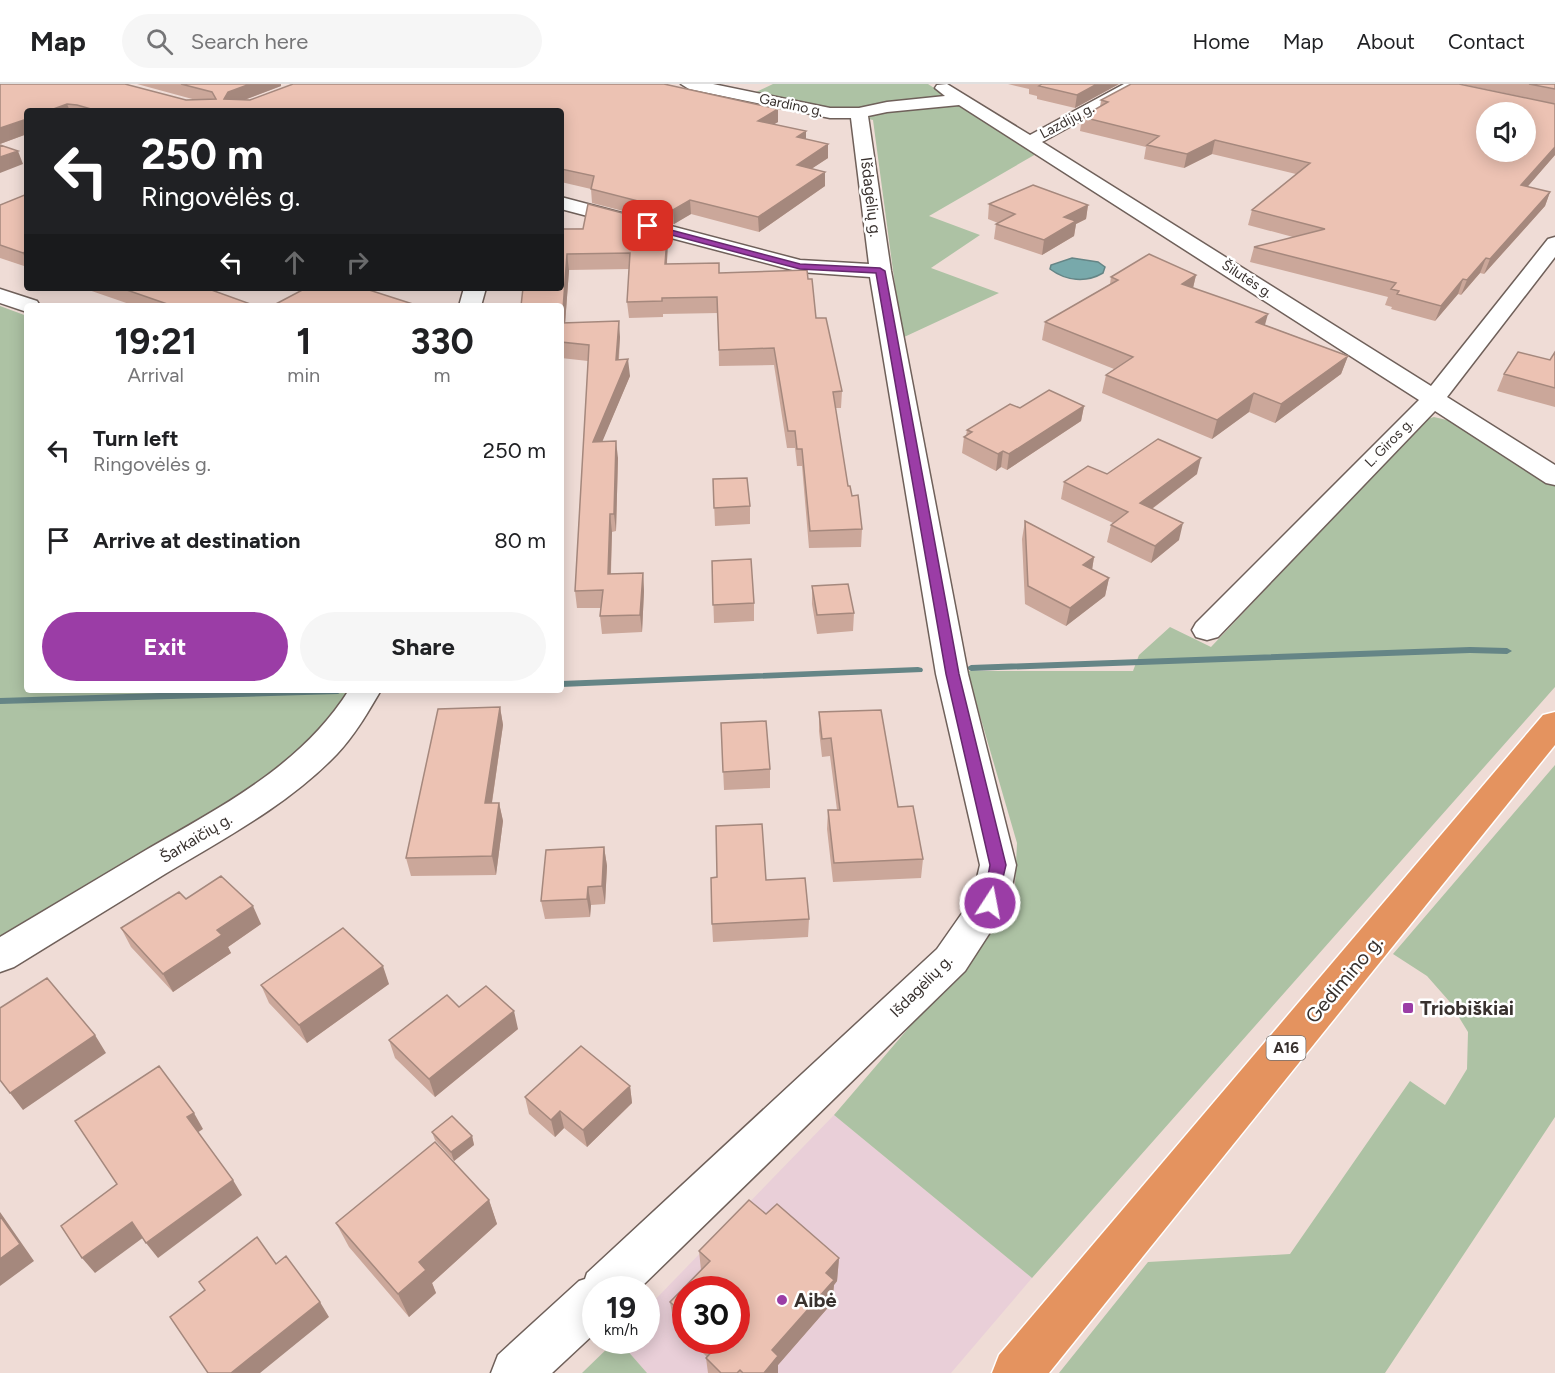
<!DOCTYPE html>
<meta charset="utf-8">
<style>
body{margin:0;font-family:Figtree,sans-serif;background:#f6f6f6;color:#202124;height:100vh;display:flex;flex-direction:column;font-size:22px;white-space:nowrap}
*{box-sizing:border-box;margin:0}
p{font-size:20px;color:#757577}
.icon{flex:none;width:33px;height:33px;fill:none;stroke:currentColor;stroke-width:2;stroke-linecap:round;stroke-linejoin:round}
.map{position:relative;flex:1;overflow:hidden}
.drawer{position:absolute;left:24px;top:219px;width:540px;height:390px;display:flex;flex-direction:column;background:#fff;border-radius:6px;box-shadow:0 3px 15px #0003}
.drawer>*{flex:none}
.guide{position:absolute;left:24px;top:24px;width:540px;height:183px;border-radius:6px;box-shadow:0 3px 15px #0003;background:#202124;color:#fff;overflow:hidden}
.buttons{position:absolute;left:1476px;top:18px;display:grid;gap:12px}
.buttons a{display:grid;place-items:center;width:60px;height:60px;border-radius:50%;background:#fff;box-shadow:0 3px 15px #0003;font-size:30px}
.speed{position:absolute;left:582px;top:1192px;display:flex;gap:12px;font-size:30px;font-weight:700;text-align:center}
.speed>*{display:grid;place-content:center;width:78px;height:78px;border-radius:50%;background:#fff;box-shadow:0 3px 15px #0003;line-height:1}
.speed small{font-size:15px;font-weight:400}
.speed .limit{border:9px solid #d22;background:#fff;color:#111}
.pin{position:absolute;display:grid;place-items:center;width:51px;height:51px;color:#fff;margin:-26px;border-radius:12px;box-shadow:0 3px 9px #0006}
.me{position:absolute;width:66px;margin:-33px;rotate:11deg;stroke-linejoin:round;filter:drop-shadow(0 0 4px #0008)}
.turn{display:flex;align-items:center;gap:21px;height:126px;padding:0 18px;font-size:27px}
.turn .icon{width:78px;height:78px;stroke-width:2.5}
.turn b{display:block;font-size:42px;line-height:51px}
.lanes{display:flex;align-items:center;height:57px;padding:0 18px;background:#0003;justify-content:center;gap:30px;direction:ltr}
.lanes .off{opacity:.35}
.eta{display:flex;justify-content:space-evenly;align-items:center;height:102px;text-align:center}
.eta b{font-size:36px;font-weight:700;line-height:42px}
.button{display:flex;gap:12px;margin-top:auto;padding:12px 18px}
.button a{flex:1;height:69px;border-radius:36px;background:#9b3da6;color:#fff;font-size:24px;font-weight:700;line-height:69px;text-align:center}
.button a+a{background:#f6f6f6;color:#202124}
ul{padding:0;list-style:none}
li{display:flex;align-items:center;gap:18px;height:90px;padding:0 18px}
li div{flex:1}
li b{display:block;font-size:22px}
li em{font-style:normal}
header{display:flex;align-items:center;gap:36px;box-sizing:border-box;height:84px;padding:0 30px;background:#fff;border-bottom:2px solid #e0e0e0}
header strong{font-size:28px}
nav{display:flex;gap:33px;margin-inline-start:auto;font-size:21px}
.search{width:420px;height:54px;background:#f6f6f6;display:flex;align-items:center;gap:15px;box-sizing:border-box;padding:0 21px;border-radius:33px;color:#757577;font-size:22px}
.map>svg:first-child{display:block}
.commercial{fill:#e9cfd8;fill-rule:evenodd}
.green{fill:#adc2a4}
.water{fill:#78a9ab;stroke:#658586;stroke-width:1.5}
.lines{fill:none;stroke-linecap:round;stroke-linejoin:round}
.stream{fill:#658586;fill-rule:evenodd}
.minor-casing{stroke:#6f605a;stroke-width:3}
.highway-casing{stroke:#fff;stroke-width:3}
.minor{fill:#fff;fill-rule:evenodd}
.highway{fill:#e4935f;fill-rule:evenodd}
.wall{fill:#cba79a}
.shaded-wall{fill:#a5887d}
.building{fill:#ecc2b3;stroke:#a5887d;stroke-width:1.5;fill-rule:evenodd}
.route{fill:#9b3da6;stroke:#65286c;stroke-width:1.5}
.poi-dot{fill:#9b3da6;stroke:#fff;stroke-width:2}
.labels{text-anchor:middle;dominant-baseline:central;stroke-width:5;stroke-linejoin:round;paint-order:stroke}
.far-street-label{font-size:14px;fill:#38312e;stroke:#fff}
.shield{fill:#fff;stroke:#746f6d;stroke-width:1.5}
.shield-label{font-size:15px;font-weight:bold;fill:#38312e}
.street-label{font-size:16px;fill:#38312e;stroke:#fff}
.near-street-label{font-size:20px;fill:#38312e;stroke:#fff}
.near-poi-label{font-size:20px;font-weight:bold;fill:#38312e;stroke:#fff;text-anchor:start}
</style>
<header>
<strong>Map</strong>
<div class="search"><svg class="icon" aria-label="search" viewBox="0 0 24 24"><circle cx="10" cy="10" r="6"/><path d="M15 15l6 6"/></svg>Search here</div>
<nav><a>Home</a><a>Map</a><a>About</a><a>Contact</a></nav>
</header>
<div class="map">
<svg width="1555" height="1289" viewBox="0 0 1555 1289">
<rect width="100%" height="100%" fill="#efdcd6"/>
<path class="commercial" d="M834 1031 1032 1194 951 1289H647L619 1257H646L647 1224ZM686 1206H736V1257H686Z"/>
<path class="green" d="M773 0H928L1036 70 929 132 980 151 931 184 999 209 902 254 873 36 752 10Z
M0 222 27 232V606H352L307 666 209 734 0 856Z
M1434 333 1455 338 1555 399V603L1032 1194 834 1031 1014 821 1017 759 967 587H1133L1139 571 1170 543 1211 563 1427 335Z
M1555 681V1033L1385 1289H1059L1148 1178 1290 1170 1410 997 1445 1021 1467 985 1468 948 1449 917 1427 892 1393 870Z
M615 1257H619L647 1289H582Z"/>
<path class="water" d="M1072 174 1098 178 1105 183 1103 189C1086 199 1066 197 1050 185L1051 181Z"/>
<g class="lines">
<path class="stream" d="M1470 563 1507 564 1512 567 1507 570 1470 569 971 587 966 584 971 581Z
M918 583 922 584 923 586 922 588 561 603V597Z
M255 606 343 607 338 610 0 620V614Z"/>
<defs>
<path id="minor" d="M681 0H713L830 24H859L887 18 945 12 935 4 937 1 947 0 1030 51 1124 0H1144L1142 3 1042 58 1431 302 1548 155 1555 153V173L1447 313 1555 381V401L1546 399 1435 327 1218 553 1207 556 1196 553 1192 546 1196 539 1419 316 959 21 887 28 868 32 891 187 968 590 1016 781 1009 819 965 887 638 1206H596V1248L552 1289H491L498 1271 579 1197 585 1195 587 1189 937 865 972 815 980 781 936 590 870 193 800 188 561 125V113L800 176 869 180 851 34H830L689 5Z
M464 204H486L481 222H459Z
M0 205 37 217 40 222H27V228L0 219Z
M349 606H381C368 628 355 651 337 670 288 721 225 754 165 790 115 821 64 852 14 883L0 888V853C49 824 97 795 146 766 222 722 301 682 349 606Z"/>
<path id="highway" d="M1555 628V661L1049 1289H992L999 1271 1543 631Z"/>
</defs>
<use href="#minor" class="minor-casing"/>
<use href="#highway" class="highway-casing"/>
<use href="#minor" class="minor"/>
<use href="#highway" class="highway"/>
</g>
<path class="wall" d="M0 0H125L186 16H196L137 0H281V2L244 16H250L293 0H664L778 25V38L773 40 806 47V55L828 60V74L811 85 825 88V102L759 148 691 130 674 140 592 119 591 105 561 98V27H27V50L0 60Z
M1008 0H1119L1075 24 1037 15V12L1029 10V5Z
M1461 0H1555V20Z
M1101 16 1555 20V71L1527 103 1550 108 1545 122 1484 190 1480 189 1461 211 1458 210 1435 237 1391 225 1392 223 1385 221 1388 213 1250 178 1254 163 1293 153 1248 141 1252 126 1296 90 1212 70 1184 84 1144 75 1146 63 1080 47 1082 33 1100 23Z
M27 110V183L0 174V121Z
M989 120 1088 121 1086 135 1076 140 1074 152 1042 171 994 155 996 140 998 139 988 135Z
M668 141V156L667 180 719 189 808 195 816 234 842 307 841 324H835L848 402 852 412 862 445 861 463 809 464 802 382H797L795 364H787L774 281 719 282 718 229 663 230V233L629 234 627 218 629 185 569 186 565 239 620 253 619 276 630 292 602 357 618 374 616 447 612 448 611 490 643 489 644 507 642 548 602 550 600 532 601 524H577L575 507 588 277 561 274V145Z
M1196 191 1193 204 1265 241 1348 272 1341 290 1275 339 1249 328 1212 355 1102 309 1106 291 1114 285 1042 256 1045 238 1110 200 1111 193Z
M83 204H223L216 208 256 222H135Z
M1555 268V323L1497 307 1504 290 1550 276Z
M1084 322 1081 337 1007 386 1001 383 996 387 962 369 964 353 966 352 967 346 1020 324Z
M1107 390H1197L1152 425 1179 456 1151 479 1107 458 1111 441 1113 439 1061 415 1064 398Z
M713 395 750 422V440L715 442Z
M1025 437 1094 473 1092 486 1109 494 1105 512 1066 542 1025 520 1022 455Z
M712 477 754 519V537L714 539Z
M812 502 854 529 853 547 817 550 812 520Z
M500 623 503 641 492 719H499L503 737 496 791 411 792 406 774Z
M819 628 898 723 923 775 921 794 833 798 827 745 828 726H837L830 672 822 673 819 647Z
M721 639 770 685V704L724 706Z
M604 763 607 782 605 820 591 821 590 833 545 835 541 817Z
M186 815 261 840 228 863 231 869 173 908 131 863 121 844Z
M809 835 808 853 713 858 712 840Z
M389 900 307 959 269 919 261 901Z
M459 923 518 945 435 1013 395 974 389 956Z
M630 1002 632 1019 587 1063 564 1044 555 1053 529 1030 525 1013Z
M432 1048 472 1052 474 1061 454 1077 435 1056Z
M489 1116 497 1140 432 1199 436 1209 409 1233 349 1163 336 1139Z
M766 1130 839 1174 837 1197 834 1201 832 1219 778 1281V1289H708L706 1274 707 1273 691 1257H736L686 1206V1252L674 1240 670 1218 701 1186 699 1167Z"/>
<path class="shaded-wall" d="M250 0H281V2L231 21 224 15 228 8Z
M1097 0H1119L1075 24 1077 11Z
M67 20 70 27H48Z
M778 25V38L758 50V37Z
M27 35V50L0 60V44Z
M806 47V61L797 53Z
M1215 56 1212 70 1184 84 1187 70Z
M828 60V74L796 95 797 81Z
M1555 63V71L1516 116 1521 101Z
M18 67 23 80 0 89V73Z
M825 88V102L759 148 758 133Z
M1550 108 1545 122 1484 190 1490 175Z
M690 116 691 130 674 140 673 126Z
M1088 121 1086 135 1076 140 1074 152 1042 171 1044 156 1064 133Z
M668 141V156L666 195 665 180Z
M27 167V180L23 169Z
M567 170 569 186 564 255 562 239Z
M1486 174 1480 189 1461 211 1467 196Z
M1196 191 1192 208 1182 200Z
M1463 195 1458 210 1435 237 1441 222Z
M198 204H223L201 215Z
M363 204H372L374 215Z
M1268 230 1263 248 1256 238Z
M619 237 620 253 617 292 616 276Z
M1348 272 1341 290 1275 339 1281 320Z
M628 275 630 292 595 375 593 358Z
M1254 309 1249 328 1212 355 1217 336Z
M1084 322 1081 337 1007 386 1009 370Z
M616 357 618 374 616 447 614 430Z
M1003 367 1001 383 996 387 998 370Z
M1201 374 1197 390 1137 436 1140 419Z
M610 430 612 448 610 507 608 490Z
M1183 439 1179 456 1151 479 1155 462Z
M1094 473 1091 492 1083 481Z
M643 489 644 507 642 548 640 531Z
M1109 494 1105 512 1066 542 1070 524Z
M500 623 503 641 489 738 485 719Z
M499 719 503 737 496 791 492 772Z
M604 763 607 782 605 820 602 802Z
M588 803 591 821 590 833 587 815Z
M253 822 261 840 228 863 231 869 173 908 163 890 217 846Z
M383 882 389 900 307 959 299 941Z
M514 927 518 945 435 1013 429 995Z
M95 951 106 969 23 1026 10 1009Z
M630 1002 632 1019 587 1063 583 1046Z
M560 1027 564 1044 555 1053 551 1036Z
M194 1029 203 1045 197 1049 187 1033Z
M472 1052 474 1061 454 1077 451 1068Z
M233 1096 242 1111 158 1174 146 1159Z
M489 1116 497 1140 432 1199 436 1209 409 1233 398 1210 419 1178Z
M0 1128 34 1177 0 1202Z
M132 1138 144 1153 95 1189 82 1174Z
M839 1174 837 1197 834 1201 832 1219 778 1281V1289H764L772 1266 826 1189Z
M320 1218 329 1233 260 1289H231Z"/>
<path class="building" d="M0 0H125L186 16 216 15 212 8 181 0H250L228 8 224 15 250 16 293 0H664L778 25 758 37 806 47 797 53 828 60 797 81 825 88 758 133 690 116 673 126 591 105 594 92 561 85V27H98L77 21 67 20 48 27H27V35L0 44Z
M1042 0H1097L1077 11 1039 2Z
M1131 0H1459L1555 20V63L1521 101 1550 108 1490 175 1486 174 1467 196 1463 195 1441 222 1397 210 1399 207 1391 205 1396 199 1254 163 1325 145 1252 126 1310 79 1215 56 1187 70 1147 61 1159 52 1082 33 1108 18 1101 16ZM1486 28H1526V68H1486Z
M1529 0H1555V5Z
M0 61 18 67 0 73Z
M1033 101 1088 121 1064 133 1076 137 1044 156 996 140 1015 130 989 120Z
M27 110V167L23 169 0 161V121Z
M588 120 668 141 665 180 719 179V189L807 186 808 195H812L816 234H826L842 307 833 308 848 402H850L852 412 858 411 862 445 810 447 802 365H797L795 347H788L774 264 719 266 717 213 662 214V217L627 218 630 169 567 170 562 239 619 237 616 276 628 275 593 358 616 357 614 430H610L608 490 643 489 640 531 600 532 603 506 575 507 589 261 561 258V222H521L523 204H561V145H583Z
M1149 170 1196 191 1182 200 1268 230 1256 238 1348 272 1281 320 1254 309 1217 336 1106 291 1133 273 1045 238 1118 196 1111 193Z
M121 204H206L256 222H173Z
M306 204H363L419 222H272Z
M1518 268 1550 276 1555 268V304L1504 290Z
M1049 306 1084 322 1009 370 1003 367 998 370 964 353 972 348 967 346 1010 320 1020 324Z
M1158 355 1201 374 1140 419 1183 439 1155 462 1111 441 1128 428 1064 398 1088 382 1107 390Z
M747 394 750 422 714 424 713 395Z
M1025 437 1094 473 1083 481 1109 494 1070 524 1028 502Z
M751 475 754 519 713 521 712 477Z
M848 500 854 529 817 531 812 502Z
M500 623 485 719H499L492 772 406 774 438 625Z
M881 626 898 723 913 722 923 775 834 779 828 726H840L831 654 822 655 819 628Z
M766 637 770 685 723 688 721 639Z
M762 740 766 796 805 794 809 835 712 840 711 794 717 793 716 742Z
M604 763 602 802 588 803 587 815 541 817 546 766Z
M221 792 253 822 217 846 222 851 163 890 121 844 179 808 186 815Z
M343 844 383 882 299 941 261 901Z
M47 894 95 951 10 1009 0 996V924Z
M486 902 514 927 429 995 389 956 447 911 459 923Z
M581 962 630 1002 583 1046 560 1027 551 1036 525 1013Z
M159 982 194 1029 187 1033 233 1096 146 1159 132 1138 82 1174 61 1142 117 1100 75 1037Z
M452 1032 472 1052 451 1068 432 1048Z
M435 1058 489 1116 419 1178 426 1186 398 1210 336 1139Z
M749 1116 766 1130 777 1120 839 1174 826 1189 834 1196 772 1266 778 1272 764 1289H743L740 1286 737 1289H721L706 1274 717 1262 711 1257H736V1206H686V1232L670 1218 710 1177 699 1167Z
M0 1132 20 1160 0 1175Z
M257 1153 276 1180 286 1172 320 1218 231 1289H208L170 1233 205 1206 199 1198Z"/>
<path class="route" d="M648 140 800 180 880 184 885 187 959 590 1006 781 996 823H985L983 819 990 781 946 590 876 189 800 185 645 144V141Z"/>
<g class="poi-dot">
<rect x="1402" y="918" width="12" height="12" rx="3"/>
<circle cx="782" cy="1216" r="6"/>
</g>
<g class="labels">
<g class="far-street-label">
<text transform="translate(791 21) rotate(12)">Gardino g.</text>
<text transform="translate(1067 37) rotate(-28)">Lazdijų g.</text>
<text transform="translate(1247 195) rotate(33)">Šilutės g.</text>
<text transform="translate(1389 359) rotate(-45)">L. Giros g.</text>
</g>
<rect class="shield" x="1266.5" y="952" width="39" height="24" rx="4.5"/>
<g class="shield-label">
<text x="1286" y="964">A16</text>
</g>
<g class="street-label">
<text transform="translate(871 113) rotate(83)">Išdagėlių g.</text>
<text transform="translate(196 754) rotate(-31)">Šarkaičių g.</text>
<text transform="translate(921 902) rotate(-45)">Išdagėlių g.</text>
</g>
<g class="near-street-label">
<text transform="translate(1344 895) rotate(-50)">Gedimino g.</text>
</g>
<g class="near-poi-label">
<text x="1420" y="924">Triobiškiai</text>
<text x="794" y="1216">Aibė</text>
</g>
</g>
</svg>
<div class="buttons">
<a><svg class="icon" aria-label="sound" viewBox="0 0 24 24"><path d="M4 9h4l5-4v14l-5-4H4zM17 9q2 3 0 6"/></svg></a>
</div>
<div class="speed"><div>19<small>km/h</small></div><div class="limit">30</div></div>
<div class="pin" style="left:648px;top:142px;background:#d93025"><svg class="icon" aria-label="arrive" viewBox="0 0 24 24"><path d="M6 21V4h12l-3 4 3 4H6"/></svg></div>
<svg class="me" style="left:990px;top:819px" viewBox="-20 -20 40 40"><circle r="17" fill="#9b3da6" stroke="#fff" stroke-width="3"/><path d="M0-11L8 9 0 5-8 9z" fill="#fff"/></svg>
<div class="guide">
<div class="turn"><svg class="icon" aria-label="left" viewBox="0 0 24 24"><path d="M17 20v-9H6M10 6l-5 5 5 5"/></svg><div><b>250 m</b>Ringovėlės g.</div></div>
<div class="lanes"><svg class="icon" aria-label="left" viewBox="0 0 24 24"><path d="M17 20v-9H6M10 6l-5 5 5 5"/></svg><svg class="icon off" aria-label="ahead" viewBox="0 0 24 24"><path d="M12 20V5M6 11l6-6 6 6"/></svg><svg class="icon off" aria-label="right" viewBox="0 0 24 24"><path d="M7 20v-9h11M14 6l5 5-5 5"/></svg></div>
</div>
<section class="drawer">
<div class="eta">
<div><b>19:21</b><p>Arrival</p></div>
<div><b>1</b><p>min</p></div>
<div><b>330</b><p>m</p></div>
</div>
<ul>
<li><svg class="icon" aria-label="left" viewBox="0 0 24 24"><path d="M17 20v-9H6M10 6l-5 5 5 5"/></svg><div><b>Turn left</b><p>Ringovėlės g.</p></div><em>250 m</em></li>
<li><svg class="icon" aria-label="arrive" viewBox="0 0 24 24"><path d="M6 21V4h12l-3 4 3 4H6"/></svg><div><b>Arrive at destination</b></div><em>80 m</em></li>
</ul>
<div class="button"><a>Exit</a><a>Share</a></div>
</section>
</div>
